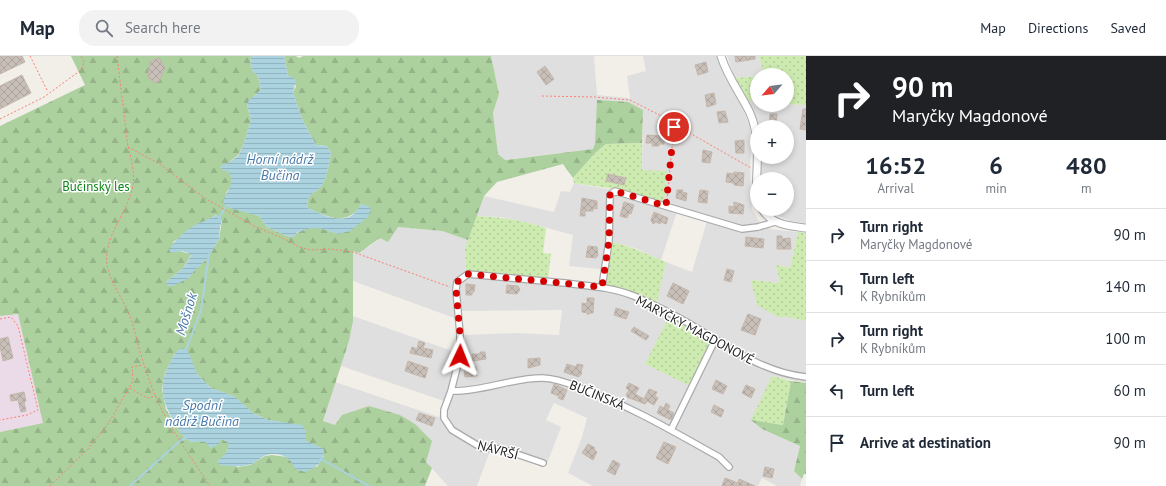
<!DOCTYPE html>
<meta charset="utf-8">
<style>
body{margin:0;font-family:"PT Sans",sans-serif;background:#f2f2f3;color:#1f2937;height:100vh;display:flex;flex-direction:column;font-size:15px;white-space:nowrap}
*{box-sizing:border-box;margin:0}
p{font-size:13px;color:#747a83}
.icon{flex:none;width:22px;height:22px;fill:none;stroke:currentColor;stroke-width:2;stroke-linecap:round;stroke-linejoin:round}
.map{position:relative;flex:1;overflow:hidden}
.side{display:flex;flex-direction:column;background:#fff;width:360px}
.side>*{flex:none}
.top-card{background:#202124;color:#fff;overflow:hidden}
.needle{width:26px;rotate:242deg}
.buttons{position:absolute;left:750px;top:12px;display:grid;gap:8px}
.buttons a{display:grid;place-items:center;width:44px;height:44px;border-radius:50%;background:#fff;box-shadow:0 2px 6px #0003;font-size:20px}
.pin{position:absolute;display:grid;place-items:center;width:34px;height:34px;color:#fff;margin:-17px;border:2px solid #fff;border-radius:50%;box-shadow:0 1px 4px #0007}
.me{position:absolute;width:44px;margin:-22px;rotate:2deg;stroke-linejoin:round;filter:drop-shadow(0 0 3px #0008)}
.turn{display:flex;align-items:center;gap:14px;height:84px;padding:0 20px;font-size:18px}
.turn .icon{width:52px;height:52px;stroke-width:2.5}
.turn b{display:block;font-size:28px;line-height:34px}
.eta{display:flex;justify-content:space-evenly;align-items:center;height:68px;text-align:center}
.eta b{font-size:24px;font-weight:700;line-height:28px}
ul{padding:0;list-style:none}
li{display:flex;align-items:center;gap:12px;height:52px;padding:0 20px;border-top:1px solid #e0e1e3}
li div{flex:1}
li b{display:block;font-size:15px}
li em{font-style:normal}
header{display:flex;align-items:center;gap:24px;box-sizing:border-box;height:56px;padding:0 20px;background:#fff;border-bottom:1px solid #e0e1e3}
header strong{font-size:19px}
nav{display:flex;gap:22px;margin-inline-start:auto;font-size:14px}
.search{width:280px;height:36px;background:#f2f2f3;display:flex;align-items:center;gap:10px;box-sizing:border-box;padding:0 14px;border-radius:16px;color:#747a83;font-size:15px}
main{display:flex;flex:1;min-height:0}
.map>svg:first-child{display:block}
.residential{fill:#e0dfdf;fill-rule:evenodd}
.industrial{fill:#ebdbe8}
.grass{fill:url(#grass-dots)}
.forest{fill:url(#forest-firs);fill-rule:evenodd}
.water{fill:url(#water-rules)}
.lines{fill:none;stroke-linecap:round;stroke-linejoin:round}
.stream{stroke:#aad3df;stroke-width:2}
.building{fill:url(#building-cross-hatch);stroke:#c4b6ab}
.minor-casing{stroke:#a9a9a9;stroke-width:8}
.tertiary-casing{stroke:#a9a9a9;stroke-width:9}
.path{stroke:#fa8072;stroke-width:1;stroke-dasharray:2 2;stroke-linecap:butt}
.minor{stroke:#fff;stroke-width:5.5}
.tertiary{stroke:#fff;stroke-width:7}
.route{stroke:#d40000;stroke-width:7;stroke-dasharray:0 12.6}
.labels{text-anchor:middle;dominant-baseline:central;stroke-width:3;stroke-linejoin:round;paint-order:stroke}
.park-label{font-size:13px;fill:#0c8416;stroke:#fff}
.street-label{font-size:13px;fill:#222;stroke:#fff}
.water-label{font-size:14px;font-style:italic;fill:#4a7aab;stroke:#fff}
</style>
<header>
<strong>Map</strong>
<div class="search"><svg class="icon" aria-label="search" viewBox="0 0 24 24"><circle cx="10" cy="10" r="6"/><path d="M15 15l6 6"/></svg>Search here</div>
<nav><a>Map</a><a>Directions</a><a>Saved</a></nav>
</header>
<main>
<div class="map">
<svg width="806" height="430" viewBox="0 0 806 430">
<defs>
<pattern id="grass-dots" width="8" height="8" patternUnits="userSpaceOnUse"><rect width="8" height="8" fill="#cdebb0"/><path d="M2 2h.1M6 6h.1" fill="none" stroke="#b0c997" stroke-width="1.8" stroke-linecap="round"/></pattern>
<pattern id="forest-firs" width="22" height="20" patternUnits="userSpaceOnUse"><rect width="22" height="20" fill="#add19e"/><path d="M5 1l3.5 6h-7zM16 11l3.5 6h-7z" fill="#95b388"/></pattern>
<pattern id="water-rules" width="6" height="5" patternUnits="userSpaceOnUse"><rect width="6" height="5" fill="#aad3df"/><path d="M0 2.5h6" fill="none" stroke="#92b5bf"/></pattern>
<pattern id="building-cross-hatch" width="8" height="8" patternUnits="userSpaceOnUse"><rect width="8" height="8" fill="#c7bfb8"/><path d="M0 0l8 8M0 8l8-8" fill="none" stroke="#aba49e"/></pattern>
</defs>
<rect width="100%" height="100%" fill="#f2efe9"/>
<path class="residential" d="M491 0H594L597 39 630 42 627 20 646 15 643 0H717L723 13 740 47 750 71 752 86 750 110 752 154 761 168 770 173 798 176 806 175V177L798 176 790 212 777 209 780 227 751 224 778 261H787L806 265V327L772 320 762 373 800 390 794 414 802 423 800 430H777L762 422 758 430H593L568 417 582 381 587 362 554 347 546 364 561 371 546 410 507 396 490 395 477 430H448L426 406 323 365 335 326 439 361 444 345 341 310 349 285 353 260 458 297 457 263 353 225V195L369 191 380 182 398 171 442 175 468 184 465 192 466 217 510 218 576 227 599 229 601 213 569 210 573 179 529 167 501 161 476 160 484 140 554 156 561 135 570 136 574 127 613 134 642 114 643 54 595 87 593 93 504 104 498 98 493 57 499 38ZM677 156 707 165 692 216 666 206 656 249 611 186 635 192 661 204ZM562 254 559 279 516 277 462 279 461 255Z
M727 0H759L764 19 735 22Z
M749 45 757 46V49H787V48L806 49V167L790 165 776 159 770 153H787V123H760L762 101H787V71H760Z"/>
<path class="industrial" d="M18 258 44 367 0 376V260Z"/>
<path class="grass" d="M759 0H806V49L787 48V19H764Z
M757 20V46L749 45 735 22Z
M642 87V114L667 115 664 147 608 132 574 127 573 122 595 97 606 88Z
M476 160C501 161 522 164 546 172L543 197 551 198 548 223 510 218 466 215 465 192Z
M798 176 806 177V265L787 261H778L757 249 751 224 780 227 776 209 790 212Z
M609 185 633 192 666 206 656 250 603 229Z
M669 261 687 271 711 287 690 330 645 308Z
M772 320 791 325 783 369 751 364Z"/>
<path class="forest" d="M71 0H251C250 9 250 14 258 20L261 34 250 44 247 49 251 64 243 90 238 99 228 107C229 113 233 126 232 129 231 131 227 135 226 137L240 154 259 160 267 171 287 180 293 181C306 167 323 172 338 178L358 153C356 155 353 158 351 159 339 167 320 158 308 152 306 134 316 139 322 129 327 122 329 106 331 97L327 90 316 89 302 63 293 36 296 30 288 19 284 0H296L299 2 303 0H491L499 38 493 57 498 98 505 104 593 93 595 87 597 44 628 46 643 54 642 87 606 88 595 97 573 122 563 108 497 126 484 140 468 184 442 175 398 171 388 186 380 182 359 197 353 195V265L349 285 323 365 335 369 342 359 369 350 400 359 415 368 432 385 426 406 432 412 425 430H0V376L43 367 18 258 0 260V70L85 29ZM216 159 222 164 219 183 208 202 193 215 189 222 166 226C177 217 186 212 191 198L179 195 173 186ZM175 297 193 310 197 318 211 332 233 340 253 357 268 364 280 366 306 376V385L324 400 317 411 293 407 287 401 272 399 265 400 250 409 237 411 225 400 229 390 228 386 221 383 192 386 185 382 177 371 166 353 162 333 165 317Z
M791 325 806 327V418H804L802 423 794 415 800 390 762 373 751 364 783 369Z"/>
<path class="water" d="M251 0H284L288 19 296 24 293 36 302 63 316 89 327 90 331 97C329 106 327 122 322 129 316 139 306 135 308 152 320 158 338 167 351 160 355 157 359 152 361 148L368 150 371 153 368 161 350 175 338 178 324 173 311 172 298 176 293 181 287 180 267 171 259 160 230 152 226 150 223 146C227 133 235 130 229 116L222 114 220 110 228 107 238 100 243 90 251 64 247 49 249 44 261 34 258 20C250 14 250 9 251 0Z
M216 159 220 160 222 164 220 171 219 183 208 202 194 215 189 222 173 230H168L166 226C177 217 186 212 191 199 185 194 178 195 171 197L169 194C174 185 186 174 195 169 202 165 209 164 216 159Z
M183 292 189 297 197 318 211 332 234 340 253 357 268 364 302 369 306 376V385L324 393C325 407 316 411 305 416L295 413C291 400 277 395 264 400 259 403 254 408 248 409 238 411 230 410 220 409L217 405C224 400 230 395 228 386L221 383 219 388 211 392 205 386C200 385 194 387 190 385 183 382 180 375 176 369 162 346 157 330 171 305 174 299 176 294 183 292Z"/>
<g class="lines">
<path class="stream" d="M219 163 226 150
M186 294 201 254 209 198
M321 403 369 430
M130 430 181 384 186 382"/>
</g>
<path class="building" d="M0 0H22L25 6 0 18Z
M735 0H755V3L736 6Z
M159 2 165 12 159 25 155 27 148 21 150 5Z
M706 6 708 16 698 19 695 9Z
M545 10 554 23 546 29 537 16Z
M22 19 31 37 0 53V30Z
M714 37 716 48 707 51 705 39Z
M803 53H806V74L800 73Z
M725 55 728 66 719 67 717 56Z
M770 58H777L776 71 769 70Z
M647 79 664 80V88H659V90H652L653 87H646Z
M744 84V97H736L735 85Z
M703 94 712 96 710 107 702 106Z
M734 116 744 117 743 130 734 129V127L726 126 727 117 734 118Z
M608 118 626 122 624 129 606 125Z
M677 134H683L682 136 687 137 686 145 676 142Z
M700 134 708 135 707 147 698 146Z
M582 142 597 145V153L593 152V155H585V160H580Z
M624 146 634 149 631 158 629 157 627 162 620 160Z
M734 146 744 149 743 158 729 157V150L734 151Z
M654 156 668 162 666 168 661 166 660 168 656 166 653 168 651 164Z
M777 180H782V183L790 182 791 193H777Z
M746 181 764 183 763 192 745 190Z
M588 190 597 191 598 200H596V202L586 201Z
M727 213 734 215 731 226 724 224Z
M673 227 689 235 683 248 667 240Z
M466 228 475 229 474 236H472V239H466Z
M507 229 518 230 520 234 517 238 506 237Z
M587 242H594L593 257H590L588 259 587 257 582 256V247L587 248Z
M616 252 629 256 626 263 614 259Z
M748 258 761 263 755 279 741 274Z
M634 271 649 280 646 284 631 275Z
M8 281 13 302 3 305 0 290V283Z
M419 285 425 287 423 292 433 294 431 302 410 297 412 291 417 293Z
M480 296H485L486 303 473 305 472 298H480Z
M540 302V309L528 312V303Z
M408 305 428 312 425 322 405 315Z
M567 308 576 311 577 308 583 309 581 316 582 318 580 319 579 321 564 316Z
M476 311 477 320 465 321 464 312Z
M716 324 727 330 723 338 712 333Z
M629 327 639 332 635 338 644 343 649 333 657 336 655 340 658 342 654 349 647 345 645 348 627 341V339H626L629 334 626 332Z
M554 328 567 334 563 344 558 342 559 340 551 337Z
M746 329 755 333 751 342 742 337Z
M24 336 26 345 24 346 26 355 21 356 18 344 11 345 10 339Z
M666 347 670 350 668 354 674 357 671 364 657 357 660 350 664 352Z
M714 349 724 354 721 361 711 356Z
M419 357 435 362 432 370 416 364Z
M664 386 676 391 668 408 656 402Z
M588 388 595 392 594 394 597 396 593 404 582 397Z
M613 404 620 408 615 419 607 415Z
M765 411 774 413 772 422 763 420Z
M725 422 738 427 739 423 755 430H722Z"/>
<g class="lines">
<defs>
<path id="minor" d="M602 231 609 185 610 139 615 135 742 173 758 171 775 166
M451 335C482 336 511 322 542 322 555 322 568 327 580 332 629 349 674 376 719 401L729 411
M671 374 715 284
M543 407 502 393 482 392 452 374 444 362V354L451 335 460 300V278L456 233 457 226 468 218C500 221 533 224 565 227 588 230 612 231 634 240 652 248 671 257 688 267 726 289 761 316 806 321"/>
<path id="tertiary" d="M721 0C727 20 740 37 749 55 761 80 757 109 756 136L757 140
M762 153C772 169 789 170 806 172"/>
</defs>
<use href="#minor" class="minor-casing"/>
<use href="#tertiary" class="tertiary-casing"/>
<path class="path" d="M30 0 48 36
M117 0 128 91C131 101 135 119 133 129 129 153 110 173 107 197 104 220 121 238 129 258 133 267 135 276 137 285 142 303 148 322 155 339 169 372 191 401 210 430
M542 40 594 41 630 44 669 64 674 71 667 144
M0 63 44 41 77 17 82 13 84 6 81 0
M672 67 751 112
M128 91 158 107 206 143 254 170 285 183 299 191 311 194 330 193 353 196 450 231
M0 263 11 261 18 270 38 354 27 359 0 364
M130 332 147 342 156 340
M50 430 88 393 108 368 133 325 132 311 143 309"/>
<use href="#minor" class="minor"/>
<use href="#tertiary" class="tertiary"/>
</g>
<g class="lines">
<path class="route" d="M460 300V278L456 233 457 226 468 218 602 231 609 185 610 139 615 135 666 150 674 71"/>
</g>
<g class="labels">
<g class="park-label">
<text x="96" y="130">Bučinský les</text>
</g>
<g class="street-label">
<text transform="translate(695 274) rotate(28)">MARYČKY MAGDONOVÉ</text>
<text transform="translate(597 339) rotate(22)">BUČINSKÁ</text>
<text transform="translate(498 394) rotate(15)">NÁVRŠÍ</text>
</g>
<g class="water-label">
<text x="280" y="103">Horní nádrž<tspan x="280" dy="16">Bučina</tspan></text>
<text transform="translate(186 258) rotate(-73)">Mošnok</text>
<text x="202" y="349">Spodní<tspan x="202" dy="16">nádrž Bučina</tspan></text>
</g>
</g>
</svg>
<div class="buttons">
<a><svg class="needle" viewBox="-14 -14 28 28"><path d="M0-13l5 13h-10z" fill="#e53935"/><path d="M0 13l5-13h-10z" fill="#747a83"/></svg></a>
<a>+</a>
<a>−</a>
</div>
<div class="pin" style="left:674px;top:71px;background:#d93025"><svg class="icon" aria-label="arrive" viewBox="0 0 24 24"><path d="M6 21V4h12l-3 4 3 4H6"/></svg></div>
<svg class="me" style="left:460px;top:300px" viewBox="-20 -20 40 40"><path d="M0-17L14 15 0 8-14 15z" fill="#d40000" stroke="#fff" stroke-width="4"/></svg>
</div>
<section class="side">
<div class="top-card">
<div class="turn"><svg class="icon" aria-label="right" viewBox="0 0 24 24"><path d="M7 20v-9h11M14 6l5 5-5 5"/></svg><div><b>90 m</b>Maryčky Magdonové</div></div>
</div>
<div class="eta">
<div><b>16:52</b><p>Arrival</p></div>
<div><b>6</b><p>min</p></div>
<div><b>480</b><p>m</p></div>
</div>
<ul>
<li><svg class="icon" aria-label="right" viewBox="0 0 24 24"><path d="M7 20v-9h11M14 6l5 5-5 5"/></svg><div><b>Turn right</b><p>Maryčky Magdonové</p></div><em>90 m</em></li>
<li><svg class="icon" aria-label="left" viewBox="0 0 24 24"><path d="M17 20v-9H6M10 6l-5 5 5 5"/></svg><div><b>Turn left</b><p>K Rybníkům</p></div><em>140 m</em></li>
<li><svg class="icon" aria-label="right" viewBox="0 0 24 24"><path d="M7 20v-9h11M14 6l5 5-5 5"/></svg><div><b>Turn right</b><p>K Rybníkům</p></div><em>100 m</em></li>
<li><svg class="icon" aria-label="left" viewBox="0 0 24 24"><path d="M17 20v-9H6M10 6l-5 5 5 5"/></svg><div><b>Turn left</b></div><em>60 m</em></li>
<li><svg class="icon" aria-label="arrive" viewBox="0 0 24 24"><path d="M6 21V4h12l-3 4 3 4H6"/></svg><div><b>Arrive at destination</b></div><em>90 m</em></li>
</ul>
</section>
</main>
